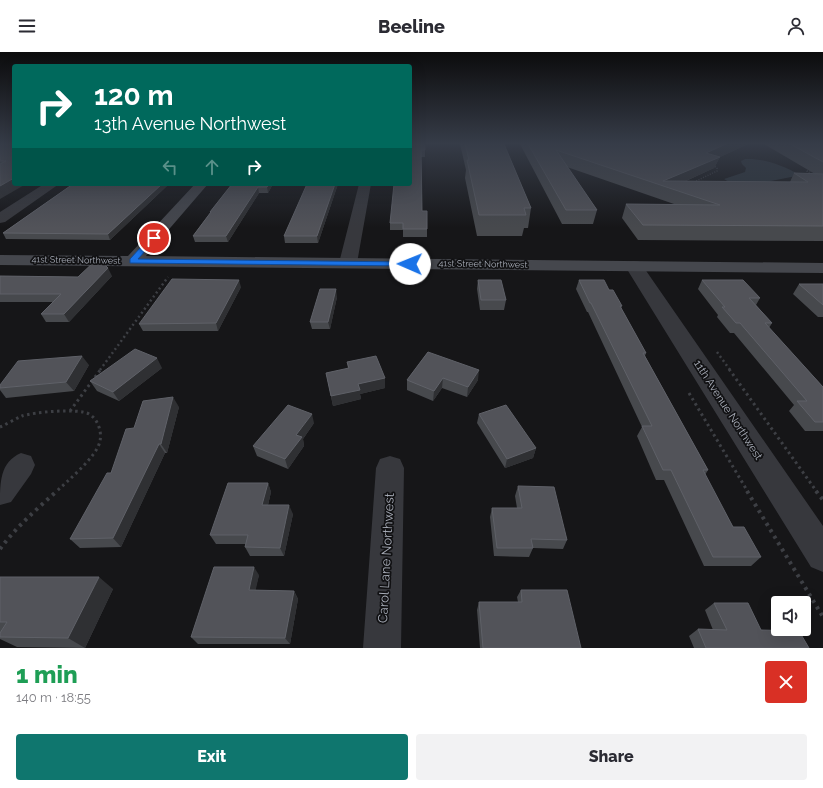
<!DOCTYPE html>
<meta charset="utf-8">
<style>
body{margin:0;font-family:Raleway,sans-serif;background:#f2f2f3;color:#2b2b33;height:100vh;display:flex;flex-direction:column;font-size:15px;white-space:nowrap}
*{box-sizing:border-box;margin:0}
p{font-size:13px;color:#7c7c81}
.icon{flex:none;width:22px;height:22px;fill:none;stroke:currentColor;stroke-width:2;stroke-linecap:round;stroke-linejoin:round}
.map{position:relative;height:596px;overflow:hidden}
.panel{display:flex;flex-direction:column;background:#fff;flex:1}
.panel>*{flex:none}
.hud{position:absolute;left:12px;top:12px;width:400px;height:122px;border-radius:4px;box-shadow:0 4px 16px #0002;background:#00695c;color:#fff;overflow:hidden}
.controls{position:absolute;left:771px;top:544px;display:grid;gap:8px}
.controls a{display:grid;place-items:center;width:40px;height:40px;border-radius:4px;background:#fff;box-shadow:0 4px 16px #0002;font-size:20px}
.pin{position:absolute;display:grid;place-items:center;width:34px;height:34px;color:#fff;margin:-17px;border:2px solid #fff;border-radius:50%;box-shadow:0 1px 4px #0007}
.me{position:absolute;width:44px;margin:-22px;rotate:271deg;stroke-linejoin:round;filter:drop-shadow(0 0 3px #0008)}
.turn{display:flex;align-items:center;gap:14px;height:84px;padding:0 16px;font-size:18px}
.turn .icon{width:52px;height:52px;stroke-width:2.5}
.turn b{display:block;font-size:28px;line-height:34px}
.lanes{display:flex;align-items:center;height:38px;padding:0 16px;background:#0003;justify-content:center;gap:20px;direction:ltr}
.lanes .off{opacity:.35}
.round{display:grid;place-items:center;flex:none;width:42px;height:42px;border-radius:4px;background:#f2f2f3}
.summary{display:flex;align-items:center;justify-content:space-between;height:68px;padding:0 16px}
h1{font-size:24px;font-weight:800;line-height:30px;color:#1e9e55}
.button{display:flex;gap:8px;margin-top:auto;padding:8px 16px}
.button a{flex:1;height:46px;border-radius:4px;background:#0f766e;color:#fff;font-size:16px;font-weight:800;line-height:46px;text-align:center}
.button a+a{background:#f2f2f3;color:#2b2b33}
header{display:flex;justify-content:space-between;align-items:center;height:52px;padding:0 16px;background:#fff;font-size:18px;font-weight:800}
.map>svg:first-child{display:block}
.water{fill:#2c353c}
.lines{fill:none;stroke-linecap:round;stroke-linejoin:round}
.path-far3{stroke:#3d3f44;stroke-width:1.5;stroke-dasharray:1 1.5;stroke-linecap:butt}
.path-far2{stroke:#3d3f44;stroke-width:2.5;stroke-dasharray:2 3;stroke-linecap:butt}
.path-far1{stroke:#3d3f44;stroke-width:3;stroke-dasharray:2.5 3.5;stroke-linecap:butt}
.path{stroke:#3d3f44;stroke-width:4;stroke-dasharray:3 4.5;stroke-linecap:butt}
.street{fill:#37383d;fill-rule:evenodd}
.secondary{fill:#45474d;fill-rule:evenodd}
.wall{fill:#47494d}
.shaded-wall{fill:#2f3033}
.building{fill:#525359;stroke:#5f6168}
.route{fill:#1a73e8;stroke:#114b97}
.labels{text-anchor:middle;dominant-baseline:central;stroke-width:3.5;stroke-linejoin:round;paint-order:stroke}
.far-street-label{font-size:9px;fill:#a8adb8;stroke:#111113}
.street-label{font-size:11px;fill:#a8adb8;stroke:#111113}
.near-street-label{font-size:13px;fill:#a8adb8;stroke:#111113}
</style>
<header><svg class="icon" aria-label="menu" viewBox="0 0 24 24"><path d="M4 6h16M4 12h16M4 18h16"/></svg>Beeline<svg class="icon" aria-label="person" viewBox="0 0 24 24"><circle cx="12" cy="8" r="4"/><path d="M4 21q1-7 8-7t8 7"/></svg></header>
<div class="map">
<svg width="823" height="596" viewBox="0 0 823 596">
<rect width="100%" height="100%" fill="#161618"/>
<path class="water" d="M745 107C763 106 782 113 798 122L796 124 766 130H729L724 127 745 120 746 116 742 112 741 109Z"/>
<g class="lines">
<path class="path-far3" d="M813 119H806L814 123
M694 130 717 119V116L713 113"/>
<path class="path-far2" d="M717 300 730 318
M100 318 168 225"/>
<path class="path-far1" d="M729 317 817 440
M689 341 748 440
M70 359 101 317
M0 375C7 372 15 367 22 364 34 360 79 356 89 362 98 367 102 380 100 389 97 405 67 429 56 440"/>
<path class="path" d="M747 439 823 565
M816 439 823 448
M0 497C16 475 37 457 57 439"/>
<path class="street" d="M44 132H59L5 170 0 171V160Z
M359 132H371L357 211 354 215 348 216 342 215 339 211Z
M634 209 640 210 823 474V520L811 515 625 214 628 210Z
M21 401 31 404 35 413 31 422 11 450 0 453C0 430 0 410 21 401Z
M390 404 400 407 404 416 401 596H363L376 416 380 407Z"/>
<path class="secondary" d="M195 132H208L146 204 823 211V221L0 213V203L128 204Z"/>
</g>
<path class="wall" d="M0 92H14L0 147Z
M410 92H425V105H421L422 159 427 177V185H403V178H390V171Z
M460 92H504L531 156 528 176H524L522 184H477L465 126 466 118Z
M520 92H748L720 105 714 116 686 129 790 130 794 121 815 122 764 92H823V189L638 188 622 166 626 152H674L567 115 597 158 593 172H562Z
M73 132H169L110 188 6 187 3 181Z
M232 132H273L268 141H259L228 190H195L193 184 210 161V160Z
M338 132 318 191H285L284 184Z
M0 224 78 225 112 224 69 270H46L41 262 53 250H0Z
M478 228 506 248 504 258H480L477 237Z
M579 228 609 238 622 254 621 256 646 301 645 304 708 418 705 423 733 475 761 505 751 514H704L664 428H656L637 384 642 375 588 260H587L576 237Z
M702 228 760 246 756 253 772 271 769 276 823 335V379H805L789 359 794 353 734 281H730L717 265 718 263 698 237Z
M799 232H823V265H818L793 242Z
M241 235 218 279H143L139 272Z
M337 245 330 277H312L310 270Z
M428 300 478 328 467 345 442 336 433 349 407 338V328Z
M347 310 385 326V336L360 342 361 347 333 354 326 321 348 317Z
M89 313 74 339 6 346 0 338V333Z
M162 316 119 349 97 339 90 329Z
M179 355 167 401H165L121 495 80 496 70 487 111 421 134 376Z
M479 362 536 396 533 406 505 416 477 371Z
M314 371 303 387 304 394 288 417 257 404 253 394Z
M268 431 271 440 268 453 293 462 284 504H250L245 495 246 492H216L210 483Z
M518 434 567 488 563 497 533 496 529 505 494 504 490 465 492 456H517L515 444Z
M259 523 255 538 294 539 298 547 290 592H198L191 585Z
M0 525 113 537 85 596 17 595 0 587Z
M521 538 581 596H480L477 558 479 550H518L517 545Z
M714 551 761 578 809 596H694L689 584 698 577 713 578 705 558Z"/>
<path class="shaded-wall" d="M726 92H748L720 105 714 116 670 136 663 129 706 101Z
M14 126V132H26L0 147V134Z
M162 132H169L110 188 108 182Z
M269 132H273L268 141 267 135Z
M335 132H338L318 191 317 184Z
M258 135 259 141 228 190 226 184Z
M108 216 112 224 69 270 64 262Z
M239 228 241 235 218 279 216 271Z
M336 237 337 245 330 277 328 270Z
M82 304 89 313 74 339 66 330Z
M157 306 162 316 119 349 113 340Z
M479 318 478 328 467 345 468 335Z
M385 326V336L360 342 361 347 333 354 331 344 358 332Z
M443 326 442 336 433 349 434 339Z
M173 345 179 355 167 401 161 392Z
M312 362 314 371 303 387 304 394 288 417 285 407 296 383Z
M159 392 165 401 121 495 113 486Z
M536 396 533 406 505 416 507 407Z
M268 431 271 440 266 462 262 453Z
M289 453 293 462 284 504 280 496Z
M254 515 259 523 254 546 249 538Z
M99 525 113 537 85 596 68 586Z
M294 539 298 547 290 592 285 586Z"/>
<path class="building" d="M0 92H14V126L0 134V112L6 109H0Z
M410 92H425V98H421L422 159H427V177H403V171H390L394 132H410Z
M465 92H504L531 156H524L526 163H479L467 108H469Z
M528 92H726L706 101 720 105 663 129 808 130 794 121 823 122V174L643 173 626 152 720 153 556 98 597 158H566Z
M790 92H823V110Z
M73 132H162L108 182 3 181Z
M232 132H269L267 135H258L226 184H193L211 160H210Z
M307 132H335L317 184H284Z
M96 208H100L108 216 64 262H41L61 242H0V224L78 225Z
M172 227 239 228 216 271 139 272Z
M478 228H501L506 248H481Z
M579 228H604L609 238H613L622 254H620L646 301H643L708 418H703L733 475H744L761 505H713L671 418H663L642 374H652L591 251H590Z
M702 228H743L760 246H749L772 271H765L823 335V370H815L797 349H807L740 271H736L722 255H725Z
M799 232H823V253Z
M320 237H336L328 270H310Z
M135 297 157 306 113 340 90 329Z
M428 300 479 318 468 335 443 326 434 339 407 328Z
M82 304 66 330 0 336V333L18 309Z
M376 304 385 326 358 332 360 338 331 344 326 321 349 316 347 310Z
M173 345 161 392H159L113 486 70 487 107 421H111L126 377 134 376 143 349Z
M288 353 312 362 296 383 302 385 285 407 253 394Z
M506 353 536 396 507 407 479 362Z
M228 431H268L262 453H289L280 496 245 495 248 483H210Z
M518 434 554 435 567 488 531 487 533 496H497L492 456H522Z
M214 515H254L249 538 294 539 285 586 191 585Z
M0 525H99L68 586 0 585V581L7 570H0Z
M521 538H567L581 596H483L479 550H522Z
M714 551H748L761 578 799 579 809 596H706L698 577 727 578Z"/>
<linearGradient id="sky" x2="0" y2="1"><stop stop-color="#0c0c0d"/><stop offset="0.52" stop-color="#363c48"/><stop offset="1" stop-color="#363c48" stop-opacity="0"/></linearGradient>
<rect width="823" height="176" fill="url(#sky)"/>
<path class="route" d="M151 184 157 186 138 207 410 210 414 212 410 214 130 211V207Z"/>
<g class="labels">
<g class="far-street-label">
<text transform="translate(76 208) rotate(1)">41st Street Northwest</text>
<text transform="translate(483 212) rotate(1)">41st Street Northwest</text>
</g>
<g class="street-label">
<text transform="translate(728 358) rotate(57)">11th Avenue Northwest</text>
</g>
<g class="near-street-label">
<text transform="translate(386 506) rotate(-87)">Carol Lane Northwest</text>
</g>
</g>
</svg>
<div class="controls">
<a><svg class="icon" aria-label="sound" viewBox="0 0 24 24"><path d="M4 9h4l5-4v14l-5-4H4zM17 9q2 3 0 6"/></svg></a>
</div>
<div class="pin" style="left:154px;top:186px;background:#d93025"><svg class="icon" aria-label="arrive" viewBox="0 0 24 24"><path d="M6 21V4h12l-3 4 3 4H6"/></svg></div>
<svg class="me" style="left:410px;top:212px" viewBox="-20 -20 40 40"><circle r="19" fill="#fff"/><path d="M0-13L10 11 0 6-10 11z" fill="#1a73e8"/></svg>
<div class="hud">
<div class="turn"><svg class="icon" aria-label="right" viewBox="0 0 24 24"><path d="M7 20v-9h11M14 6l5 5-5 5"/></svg><div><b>120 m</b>13th Avenue Northwest</div></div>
<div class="lanes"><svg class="icon off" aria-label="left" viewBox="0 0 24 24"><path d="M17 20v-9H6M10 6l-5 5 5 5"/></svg><svg class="icon off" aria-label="ahead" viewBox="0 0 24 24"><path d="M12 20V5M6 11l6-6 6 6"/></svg><svg class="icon" aria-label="right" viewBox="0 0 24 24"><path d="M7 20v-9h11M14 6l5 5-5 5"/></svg></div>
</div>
</div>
<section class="panel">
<div class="summary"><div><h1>1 min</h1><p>140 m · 18:55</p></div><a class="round" style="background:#d93025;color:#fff"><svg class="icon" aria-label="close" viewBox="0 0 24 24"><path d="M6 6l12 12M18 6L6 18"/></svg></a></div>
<div class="button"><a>Exit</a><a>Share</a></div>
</section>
